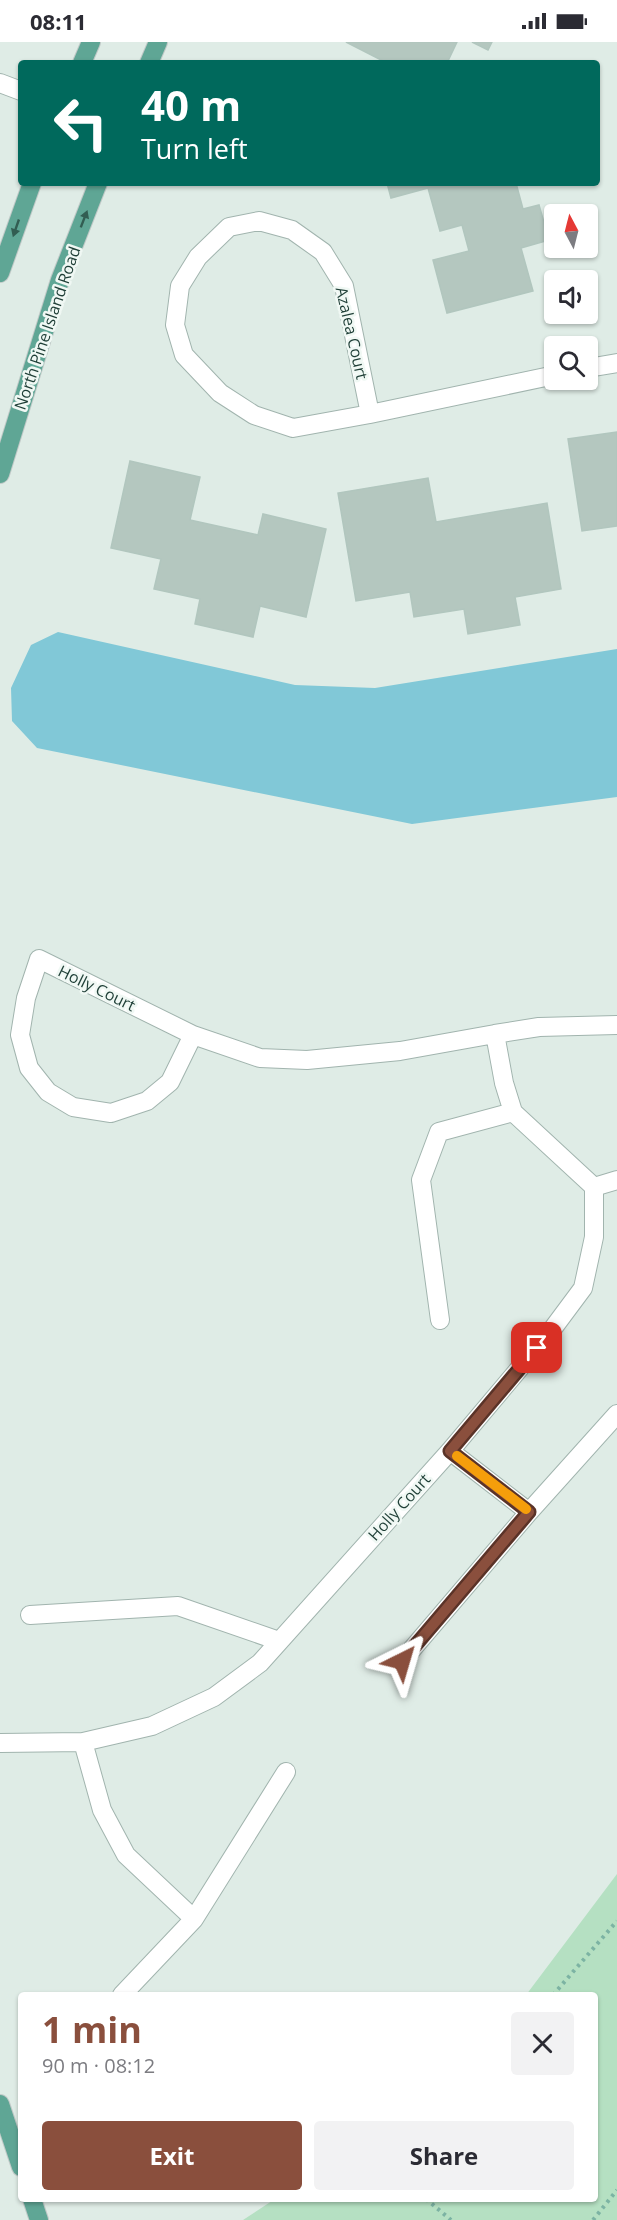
<!DOCTYPE html>
<meta charset="utf-8">
<style>
body{margin:0;font-family:"Open Sans",sans-serif;background:#f2f2f3;color:#2b2b33;height:100vh;display:flex;flex-direction:column;font-size:22px;white-space:nowrap}
*{box-sizing:border-box;margin:0}
p{font-size:20px;color:#7c7c81}
.icon{flex:none;width:33px;height:33px;fill:none;stroke:currentColor;stroke-width:2;stroke-linecap:round;stroke-linejoin:round}
.map{position:relative;flex:1;overflow:hidden}
.drawer{position:absolute;left:18px;top:1950px;width:580px;height:210px;display:flex;flex-direction:column;background:#fff;border-radius:6px;box-shadow:0 2px 4px #0004}
.drawer>*{flex:none}
.guide{position:absolute;left:18px;top:18px;width:582px;height:126px;border-radius:6px;box-shadow:0 2px 4px #0004;background:#00695c;color:#fff;overflow:hidden}
.needle{width:39px;rotate:353deg}
.fabs{position:absolute;left:544px;top:162px;display:grid;gap:12px}
.fabs a{display:grid;place-items:center;width:54px;height:54px;border-radius:6px;background:#fff;box-shadow:0 2px 4px #0004;font-size:30px}
.pin{position:absolute;display:grid;place-items:center;width:51px;height:51px;color:#fff;margin:-26px;border-radius:12px;box-shadow:0 3px 9px #0006}
.me{position:absolute;width:66px;margin:-33px;rotate:40deg;stroke-linejoin:round;filter:drop-shadow(0 0 4px #0008)}
.turn{display:flex;align-items:center;gap:21px;height:126px;padding:0 24px;font-size:27px}
.turn .icon{width:78px;height:78px;stroke-width:2.5}
.turn b{display:block;font-size:42px;line-height:51px}
.round{display:grid;place-items:center;flex:none;width:63px;height:63px;border-radius:6px;background:#f2f2f3}
.headline{display:flex;align-items:center;justify-content:space-between;height:102px;padding:0 24px}
h1{font-size:36px;font-weight:700;line-height:45px;color:#8a4f3d}
.cta{display:flex;gap:12px;margin-top:auto;padding:12px 24px}
.cta a{flex:1;height:69px;border-radius:6px;background:#8a4f3d;color:#fff;font-size:24px;font-weight:700;line-height:69px;text-align:center}
.cta a+a{background:#f2f2f3;color:#2b2b33}
.status{display:flex;justify-content:space-between;align-items:center;height:42px;padding:0 30px;background:#fff;direction:ltr}
.status svg{height:16px;fill:currentColor}
.map>svg:first-child{display:block}
.green{fill:#b5e0c2}
.water{fill:#81c8d7}
.building{fill:#b4c7bf;stroke:#b1c6be;stroke-width:1.5}
.lines{fill:none;stroke-linecap:round;stroke-linejoin:round}
.minor-casing{stroke:#a1b4ae;stroke-width:20}
.major-casing{stroke:#c0c9c7;stroke-width:20}
.path{stroke:#7cb3a3;stroke-width:4;stroke-dasharray:3 4.5;stroke-linecap:butt}
.minor{stroke:#fff;stroke-width:18}
.major{stroke:#5fa695;stroke-width:18}
.oneway{fill:#325d52}
.route-casing{stroke:#5a3328;stroke-width:15}
.route{stroke:#8a4f3d;stroke-width:10}
.slow{stroke:#f59e0b;stroke-width:10}
.labels{text-anchor:middle;dominant-baseline:central;stroke-width:5;stroke-linejoin:round;paint-order:stroke}
.street-label{font-size:16px;fill:#1e3e36;stroke:#f0f8f4}
</style>
<div class="status"><b>08:11</b><svg viewBox="0 0 49 12"><path d="M0 12V9h3v3zM5 12V6h3v6zM10 12V3h3v9zM15 12V0h3v12zM26 1h20v11H26zM47 4h2v5h-2z"/></svg></div>
<div class="map">
<svg width="617" height="2178" viewBox="0 0 617 2178">
<rect width="100%" height="100%" fill="#dfece6"/>
<path class="green" d="M617 1832V2178H243L275 2157H596V1953H526Z"/>
<path class="water" d="M58 590 295 643 375 646 617 607V755L412 782 37 706 12 679 11 646 31 603Z"/>
<path class="building" d="M346 0H457L447 21H387Z
M472 0H492L488 8Z
M387 141H516L523 167 539 163 549 198 521 206 533 249 447 271 433 218 469 209 462 183 440 189 428 146 391 156Z
M617 390V484L582 489 568 397Z
M130 419 200 435 190 478 258 493 263 472 326 487 306 575 260 564 253 595 195 582 200 557 154 547 161 517 111 506Z
M428 436 436 480 547 461 561 547 515 555 520 583 468 592 464 567 414 575 410 550 356 559 338 451Z"/>
<g class="lines">
<defs>
<path id="minor" d="M0 41 21 49
M588 326 617 321
M370 372 344 244 323 210 292 188 259 179 229 185 198 215 180 244 175 283 184 313 220 351 254 373 293 386 370 372 555 333
M495 992 539 985 617 983
M594 1145 617 1138
M440 1278 421 1138 439 1090 513 1070
M450 1409 529 1470 617 1372
M30 1573 178 1564 279 1599
M402 1619 529 1470
M83 1700 102 1768 126 1813 194 1877 286 1730
M0 1701 83 1700 152 1684 214 1655 260 1621 450 1409 551 1289 583 1246 594 1195V1145L513 1070 504 1041 495 992 400 1009 307 1018 260 1016 193 993 39 917 26 956 20 993 29 1026 48 1050 73 1065 111 1071 147 1059 170 1040 193 993
M122 1953 194 1877"/>
<path id="major" d="M82 21 91 0
M149 21 158 0
M0 231 32 141
M0 432 60 238 98 141
M0 2062 21 2125
M32 2157 39 2178"/>
</defs>
<use href="#minor" class="minor-casing"/>
<use href="#major" class="major-casing"/>
<path class="path" d="M553 1953 617 1879
M426 2157 451 2178
M593 2178 617 2148"/>
<use href="#minor" class="minor"/>
<use href="#major" class="major"/>
</g>
<defs><path id="oneway-solid" d="M-6-.8H1V-3.2L6.5 0L1 3.2V.8H-6Z" transform="scale(1.5)"/></defs>
<g class="oneway">
<use href="#oneway-solid" transform="translate(84 177) rotate(-69)"/>
<use href="#oneway-solid" transform="translate(16 186) rotate(109)"/>
</g>
<g class="lines">
<defs>
<path id="route" d="M402 1619 529 1470 450 1409 537 1306"/>
</defs>
<use href="#route" class="route-casing"/>
<use href="#route" class="route"/>
<path class="slow" d="M457 1414 526 1467"/>
</g>
<g class="labels">
<g class="street-label">
<text transform="translate(47 286) rotate(-71)">North Pine Island Road</text>
<text transform="translate(352 291) rotate(77)">Azalea Court</text>
<text transform="translate(97 946) rotate(26)">Holly Court</text>
<text transform="translate(399 1465) rotate(-48)">Holly Court</text>
</g>
</g>
</svg>
<div class="fabs">
<a><svg class="needle" viewBox="-14 -14 28 28"><path d="M0-13l5 13h-10z" fill="#e53935"/><path d="M0 13l5-13h-10z" fill="#7c7c81"/></svg></a>
<a><svg class="icon" aria-label="sound" viewBox="0 0 24 24"><path d="M4 9h4l5-4v14l-5-4H4zM17 9q2 3 0 6"/></svg></a>
<a><svg class="icon" aria-label="search" viewBox="0 0 24 24"><circle cx="10" cy="10" r="6"/><path d="M15 15l6 6"/></svg></a>
</div>
<div class="pin" style="left:537px;top:1306px;background:#d93025"><svg class="icon" aria-label="arrive" viewBox="0 0 24 24"><path d="M6 21V4h12l-3 4 3 4H6"/></svg></div>
<svg class="me" style="left:402px;top:1619px" viewBox="-20 -20 40 40"><path d="M0-17L14 15 0 8-14 15z" fill="#8a4f3d" stroke="#fff" stroke-width="4"/></svg>
<div class="guide">
<div class="turn"><svg class="icon" aria-label="left" viewBox="0 0 24 24"><path d="M17 20v-9H6M10 6l-5 5 5 5"/></svg><div><b>40 m</b>Turn left</div></div>
</div>
<section class="drawer">
<div class="headline"><div><h1>1 min</h1><p>90 m · 08:12</p></div><a class="round"><svg class="icon" aria-label="close" viewBox="0 0 24 24"><path d="M6 6l12 12M18 6L6 18"/></svg></a></div>
<div class="cta"><a>Exit</a><a>Share</a></div>
</section>
</div>
